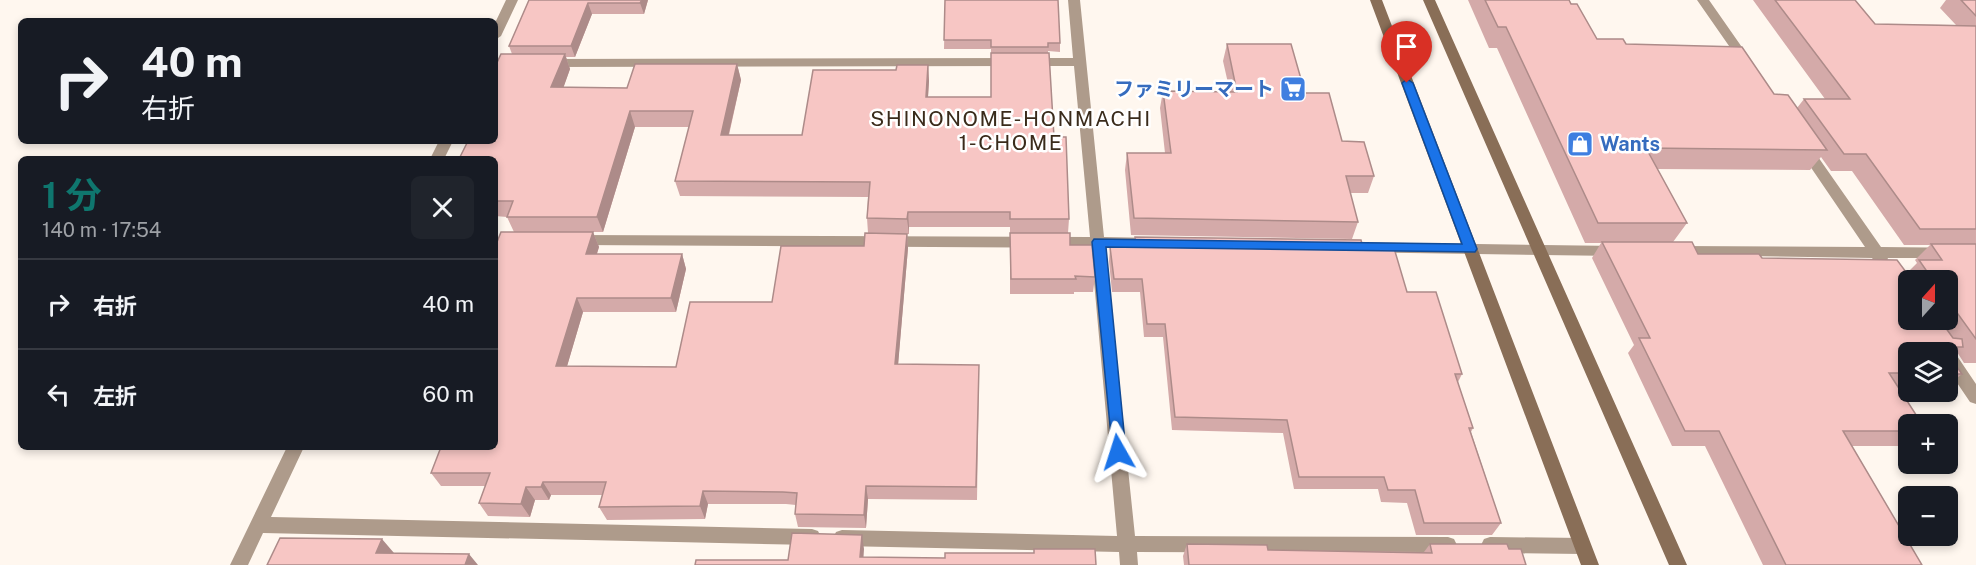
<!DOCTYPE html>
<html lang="ja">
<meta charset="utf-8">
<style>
body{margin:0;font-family:"Public Sans","Noto Sans JP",sans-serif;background:#20242c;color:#f1f3f6;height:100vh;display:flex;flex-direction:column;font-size:22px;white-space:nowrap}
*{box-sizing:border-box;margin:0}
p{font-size:20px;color:#9ea1a6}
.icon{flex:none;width:33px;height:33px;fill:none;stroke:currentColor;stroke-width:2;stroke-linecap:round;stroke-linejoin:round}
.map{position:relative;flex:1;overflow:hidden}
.drawer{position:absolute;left:18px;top:156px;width:480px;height:294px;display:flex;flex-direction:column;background:#171b24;border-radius:9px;box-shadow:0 3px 9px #0003}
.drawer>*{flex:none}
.hud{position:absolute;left:18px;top:18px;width:480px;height:126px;border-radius:9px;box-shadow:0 3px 9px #0003;background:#171b24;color:#f1f3f6;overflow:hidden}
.needle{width:39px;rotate:21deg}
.tools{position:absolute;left:1898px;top:270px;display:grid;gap:12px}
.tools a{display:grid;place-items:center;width:60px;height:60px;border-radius:9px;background:#171b24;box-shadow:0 3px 9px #0003;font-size:30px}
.pin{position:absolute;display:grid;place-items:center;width:51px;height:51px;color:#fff;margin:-62px -26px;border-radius:50% 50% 50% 0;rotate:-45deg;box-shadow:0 0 6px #0007}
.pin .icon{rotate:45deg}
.me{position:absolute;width:66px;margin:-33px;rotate:354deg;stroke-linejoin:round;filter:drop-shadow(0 0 4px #0008)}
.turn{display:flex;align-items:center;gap:21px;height:126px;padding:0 24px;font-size:27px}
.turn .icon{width:78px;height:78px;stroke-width:2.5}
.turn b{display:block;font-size:42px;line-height:51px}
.round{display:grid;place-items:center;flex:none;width:63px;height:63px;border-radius:9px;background:#20242c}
.summary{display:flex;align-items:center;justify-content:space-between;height:102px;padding:0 24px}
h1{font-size:36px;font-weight:700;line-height:45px;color:#0f766e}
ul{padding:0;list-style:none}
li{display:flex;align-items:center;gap:18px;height:90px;padding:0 24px;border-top:2px solid #363941}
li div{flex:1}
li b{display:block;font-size:22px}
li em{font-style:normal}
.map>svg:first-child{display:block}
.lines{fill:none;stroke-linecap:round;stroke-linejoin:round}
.street{fill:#ae9b8b;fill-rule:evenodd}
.secondary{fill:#896e57;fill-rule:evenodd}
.wall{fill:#d4aaa9;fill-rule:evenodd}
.shaded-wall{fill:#ad8b89}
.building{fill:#f7c6c4;stroke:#ad8b89;stroke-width:1.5}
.route{fill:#1a73e8;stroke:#114b97;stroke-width:1.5}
.labels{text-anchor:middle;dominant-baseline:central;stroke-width:5;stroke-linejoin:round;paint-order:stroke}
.shop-label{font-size:20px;font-weight:bold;fill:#366cbe;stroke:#fff;text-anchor:end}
.neighbourhood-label{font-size:21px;letter-spacing:1.5px;fill:#3a2b1b;stroke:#fff}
</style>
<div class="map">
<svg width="1976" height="565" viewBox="0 0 1976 565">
<rect width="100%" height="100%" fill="#fff7ef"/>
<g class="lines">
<path class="street" d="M506 0H518L501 36 495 40V23Z
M1068 0H1080L1104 237 1155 238 1162 243 1155 248H1105L1135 536 1448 537 1454 539 1457 545 1454 551 1448 553 1137 552 1138 565H1120L1119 552 842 546 836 544 833 538 836 532 842 530 1117 536 1091 248 576 245 569 240 576 235 1090 237 1074 66 549 67 543 63 549 59 1073 58Z
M1697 0H1709L1753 63 1751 66H1743Z
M439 141H453L444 159H430Z
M1804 142 1809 144 1881 247 1976 248V258H1888L1886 263C1879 265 1876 264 1872 258L1672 255 1670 251 1672 247 1677 246 1865 247 1797 147Z
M1344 242 1617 246 1622 247 1624 251 1622 255 1617 256 1344 252 1339 251 1337 247 1339 243Z
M1947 349 1953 350 1976 384V404L1970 402 1947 368V352H1940Z
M287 447H304L271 517 812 529 818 531 821 537 818 543 812 545 263 533 248 565H230Z
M1490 537 1582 538 1588 540 1591 546 1588 552 1582 554 1490 553 1484 551 1481 545 1484 539Z"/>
<path class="secondary" d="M1370 0H1382L1599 565H1581Z
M1423 0H1435L1687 565H1669Z"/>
</g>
<path class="wall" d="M529 0H648L644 14H592L575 57H566L570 69 563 88H627L737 64 741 80 729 135H802L896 70 928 65 929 81 928 97H991V49H944L945 0 1060 43V52L1048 51 1054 137 1069 219 1068 233 1070 245 1095 277 1093 292H1074V294H1010V227H909V234H907L908 248 898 364 979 379 977 500 868 499 866 528 798 527 795 514 796 505 786 504H708L705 519 607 520 599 507 603 495H551L549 500H535L530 517 488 516 479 503 485 486H441L431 473 495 447 514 232 507 217 495 216V159L512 54 509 46ZM635 127H689L675 181 680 196 868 197 867 218 868 233 864 246 772 302 676 367 567 366 583 312H676L686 269 682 254H597L599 247 593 232H603Z
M1468 0H1569L1597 39 1626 44 1774 94 1797 108 1804 99H1825L1753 0H1855L1875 24 1956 25 1940 8 1946 0H1976V363H1964L1957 352 1950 358 1962 374 1947 386V352H1908V389H1899L1908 424V446H1852L1922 565H1763L1705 446H1672L1628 353 1634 345 1592 258 1601 243H1585L1497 48H1489ZM1821 157 1831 171H1852L1904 245H1930L1915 260 1917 263 1907 273 1762 258 1698 254 1673 242 1687 223 1657 169 1810 170ZM1908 280H1947V320H1908Z
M1227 44 1305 93 1342 141 1374 176 1368 193H1350L1358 222 1352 239 1131 235 1125 170 1127 153H1165L1160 108 1163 91 1230 92 1223 61Z
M1135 237 1363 248 1407 292 1462 374 1458 382 1473 428 1471 432 1501 523 1492 535H1416L1407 503 1381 502 1378 489H1294L1283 433 1172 430 1163 337H1144L1140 292H1112L1109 261 1110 247H1133Z
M1187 544 1268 550 1424 552 1430 544 1509 549 1526 565H1184L1183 556Z"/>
<path class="shaded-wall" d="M642 0H648L644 14 640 3Z
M588 3 592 14 575 57 571 46Z
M565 54 570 69 558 103 551 87Z
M737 64 741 80 725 150 721 135Z
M928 65 929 81 927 112 926 97Z
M630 111 635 127 603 232 597 217Z
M908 212 909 227V234L907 219Z
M593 232 599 247 592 268 586 254Z
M907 234 908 248 897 378 895 364Z
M682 254 686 269 676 312 671 298Z
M577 298 583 312 563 380 556 366Z
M543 482 551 495 549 500 541 487Z
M866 486 868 499 866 528 864 515Z
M526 487 535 500 530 517 521 504Z
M703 491 708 504 705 519 700 506Z
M862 535 864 549 863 565 860 557Z
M382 539 394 553 390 565 376 553Z
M469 554 478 565H465Z"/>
<path class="building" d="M529 0H642L640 3H588L571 46H509Z
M945 0H1058L1060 43H1048V47H991V40H944Z
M1485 0H1569L1571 4H1577L1597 39H1623L1626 44 1742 47 1774 94 1788 95 1827 150 1646 148 1687 223H1598L1506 27H1498Z
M1775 0H1855L1875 24 1976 26V229H1920L1866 154H1844L1804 99H1850Z
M1961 0H1976V16Z
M1227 44H1291L1305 93H1329L1342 141 1364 142 1374 176H1346L1358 222 1134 218 1127 153H1171L1163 91 1237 92Z
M991 53H1049L1054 137H1066L1069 219H1010V212H908L907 219 867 218 870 182 675 181 693 111H630L597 217H507L513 201H495V159H459L468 141H495V67L501 54H565L551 87 627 88 635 64H737L721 135H802L813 70H896L897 65H928L926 97H991Z
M501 232H593L586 254H682L671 298H577L556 366 676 367 690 302H772L781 246H864L865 233 907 234 895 364 979 365 976 487 866 486 864 515 795 514 797 493 783 492 703 491 700 506 599 507 606 482H543L541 487H526L521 504 479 503 490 473H431L441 447H495V247Z
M1010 233H1070V245H1092L1095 277 1075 276 1076 279H1011Z
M1135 237 1361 240 1363 248H1394L1407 292H1436L1462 374H1455L1473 428H1469L1501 523H1424L1415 490H1388L1384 477H1299L1287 420 1175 417 1165 324H1147L1142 279H1114L1110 247H1136Z
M1602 242H1692L1698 254H1759L1762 258 1897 260 1912 280H1908V320H1940L1953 338 1962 339 1963 347H1943L1947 352H1908V373H1889L1922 424H1908V431H1843L1922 565H1786L1719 431H1685L1639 338H1650Z
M1931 244H1976V339L1950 303H1947V280H1927L1926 270 1919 260H1942Z
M1947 353 1962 374H1947Z
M792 533 862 535 860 557 945 558V553H1034V549H1095L1096 565H695L696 560H788Z
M280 538 382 539 376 553 469 554 465 565H267Z
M1187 544 1267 545 1268 550 1432 553 1430 544H1507L1509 549H1521L1526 565H1189Z"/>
<path class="route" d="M1407 79 1413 83 1477 249 1475 252 1106 247 1126 452 1124 456 1118 458 1113 456 1092 242 1094 239 1462 244 1402 83Z"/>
<defs>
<symbol id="supermarket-square" viewBox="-11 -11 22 22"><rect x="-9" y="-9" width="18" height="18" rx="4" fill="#3f7fe0" stroke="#fff"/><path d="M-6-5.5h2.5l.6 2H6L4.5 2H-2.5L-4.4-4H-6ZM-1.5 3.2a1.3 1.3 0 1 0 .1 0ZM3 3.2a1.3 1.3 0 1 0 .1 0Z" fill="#fff"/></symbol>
<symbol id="shop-square" viewBox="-11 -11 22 22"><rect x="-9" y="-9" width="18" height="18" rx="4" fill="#3f7fe0" stroke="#fff"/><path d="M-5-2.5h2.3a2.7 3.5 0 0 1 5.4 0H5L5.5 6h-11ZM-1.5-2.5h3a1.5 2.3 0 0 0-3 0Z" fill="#fff"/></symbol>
</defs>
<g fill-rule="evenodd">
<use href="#supermarket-square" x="1278" y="74" width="30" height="30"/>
<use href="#shop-square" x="1565" y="129" width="30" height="30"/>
</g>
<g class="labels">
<g class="shop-label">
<text x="1274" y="89">ファミリーマート</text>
<text x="1600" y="144" text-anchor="start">Wants</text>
</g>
<g class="neighbourhood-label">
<text x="1011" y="118">SHINONOME-HONMACHI<tspan x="1011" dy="24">1-CHOME</tspan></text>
</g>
</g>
</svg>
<div class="tools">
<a><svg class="needle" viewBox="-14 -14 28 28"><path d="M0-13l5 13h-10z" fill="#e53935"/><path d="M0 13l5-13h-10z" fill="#9ea1a6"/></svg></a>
<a><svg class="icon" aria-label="layers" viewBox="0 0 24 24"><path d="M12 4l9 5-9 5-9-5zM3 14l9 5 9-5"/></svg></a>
<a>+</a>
<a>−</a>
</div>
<div class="pin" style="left:1407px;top:83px;background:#d93025"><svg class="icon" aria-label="arrive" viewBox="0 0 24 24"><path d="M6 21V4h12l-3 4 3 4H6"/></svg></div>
<svg class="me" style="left:1118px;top:452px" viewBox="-20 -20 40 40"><path d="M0-17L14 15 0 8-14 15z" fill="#1a73e8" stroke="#fff" stroke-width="4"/></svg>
<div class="hud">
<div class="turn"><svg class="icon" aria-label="right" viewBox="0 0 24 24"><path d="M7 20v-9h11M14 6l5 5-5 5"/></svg><div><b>40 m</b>右折</div></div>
</div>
<section class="drawer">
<div class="summary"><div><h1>1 分</h1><p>140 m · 17:54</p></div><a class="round"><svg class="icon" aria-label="close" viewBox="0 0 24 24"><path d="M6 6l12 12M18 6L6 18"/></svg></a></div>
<ul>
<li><svg class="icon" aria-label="right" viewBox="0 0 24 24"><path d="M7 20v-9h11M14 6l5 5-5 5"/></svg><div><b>右折</b></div><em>40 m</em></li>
<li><svg class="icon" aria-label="left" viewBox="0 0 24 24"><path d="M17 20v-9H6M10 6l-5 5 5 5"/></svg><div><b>左折</b></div><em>60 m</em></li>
</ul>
</section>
</div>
